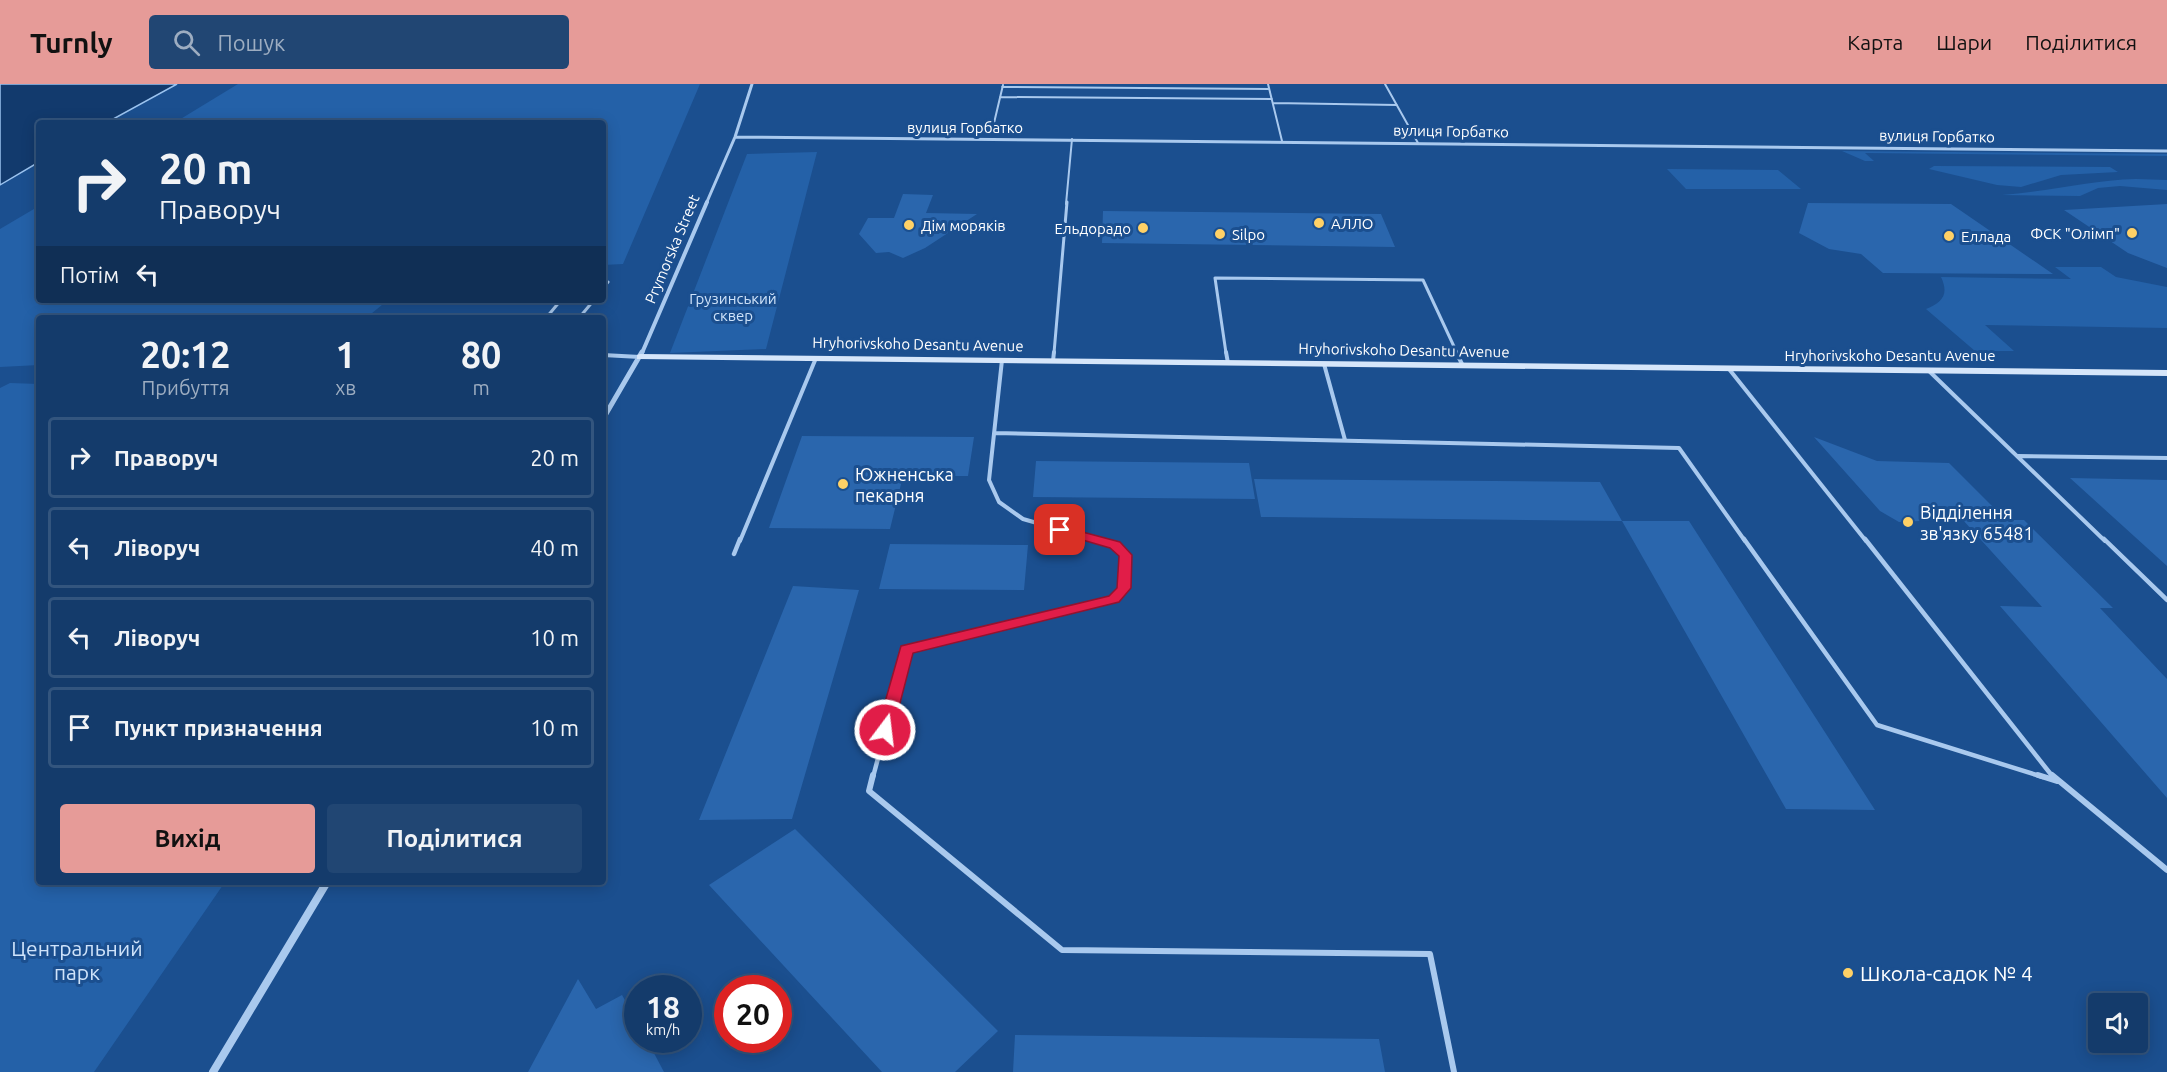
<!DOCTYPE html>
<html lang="uk">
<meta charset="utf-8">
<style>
body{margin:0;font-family:Ubuntu,sans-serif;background:#214673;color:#f1f3f6;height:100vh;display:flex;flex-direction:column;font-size:22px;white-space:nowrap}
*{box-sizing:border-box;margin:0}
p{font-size:20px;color:#9dadc1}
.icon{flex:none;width:33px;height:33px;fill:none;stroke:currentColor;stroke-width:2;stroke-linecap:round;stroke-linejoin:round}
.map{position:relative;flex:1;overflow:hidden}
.drawer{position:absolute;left:36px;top:231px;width:570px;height:570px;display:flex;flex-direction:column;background:#143b6b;border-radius:6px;box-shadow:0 3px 15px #0003,0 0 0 2px #33557e}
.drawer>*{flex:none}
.hud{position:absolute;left:36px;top:36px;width:570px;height:183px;border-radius:6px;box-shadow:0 3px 15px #0003,0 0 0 2px #33557e;background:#143b6b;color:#f1f3f6;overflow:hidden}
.tools{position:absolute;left:2088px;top:909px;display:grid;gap:12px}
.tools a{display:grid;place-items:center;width:60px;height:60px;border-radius:6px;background:#143b6b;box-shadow:0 3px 15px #0003,0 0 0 2px #33557e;font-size:30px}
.speed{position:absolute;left:624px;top:891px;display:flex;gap:12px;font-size:30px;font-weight:700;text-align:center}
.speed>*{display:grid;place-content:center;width:78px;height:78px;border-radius:50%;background:#143b6b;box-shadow:0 3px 15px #0003,0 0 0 2px #33557e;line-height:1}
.speed small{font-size:15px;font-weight:400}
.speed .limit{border:9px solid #d22;background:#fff;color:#111}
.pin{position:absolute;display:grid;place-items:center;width:51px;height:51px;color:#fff;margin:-26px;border-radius:12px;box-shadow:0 3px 9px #0006}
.me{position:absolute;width:66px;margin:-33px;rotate:15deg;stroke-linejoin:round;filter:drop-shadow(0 0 4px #0008)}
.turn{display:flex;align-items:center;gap:21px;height:126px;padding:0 24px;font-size:27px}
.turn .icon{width:78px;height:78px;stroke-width:2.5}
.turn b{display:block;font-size:42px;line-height:51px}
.then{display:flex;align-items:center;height:57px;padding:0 24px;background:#0003;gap:12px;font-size:22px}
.eta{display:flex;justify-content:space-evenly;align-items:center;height:102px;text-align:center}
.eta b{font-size:36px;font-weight:700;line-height:42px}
.cta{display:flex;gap:12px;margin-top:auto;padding:12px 24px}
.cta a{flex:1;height:69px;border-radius:6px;background:#e69b98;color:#111;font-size:24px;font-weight:700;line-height:69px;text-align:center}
.cta a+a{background:#214673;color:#f1f3f6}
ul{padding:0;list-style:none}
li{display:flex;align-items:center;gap:18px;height:81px;margin:0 12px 9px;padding:0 12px;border:3px solid #33557e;border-radius:6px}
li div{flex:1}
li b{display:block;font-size:22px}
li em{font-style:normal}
header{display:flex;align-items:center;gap:36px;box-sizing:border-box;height:84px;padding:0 30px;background:#e69b98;color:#111}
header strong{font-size:28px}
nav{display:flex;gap:33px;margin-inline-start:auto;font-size:21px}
.search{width:420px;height:54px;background:#214673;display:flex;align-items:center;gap:15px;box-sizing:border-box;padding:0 21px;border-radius:6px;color:#9dadc1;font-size:22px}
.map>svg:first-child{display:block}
.green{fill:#2461a8}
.water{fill:#123a6d;stroke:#9cc4f0;stroke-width:1.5}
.building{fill:#2a66ad}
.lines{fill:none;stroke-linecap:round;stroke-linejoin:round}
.lane-far4{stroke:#a9c9ee;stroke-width:2}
.lane-far3{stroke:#a9c9ee;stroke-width:3}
.lane-far2{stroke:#a9c9ee;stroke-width:4}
.lane-far1{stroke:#a9c9ee;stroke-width:4.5}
.lane{stroke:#a9c9ee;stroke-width:6}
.street-far3{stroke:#a9c9ee;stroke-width:3}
.street-far2{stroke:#a9c9ee;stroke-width:4}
.street-far1{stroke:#a9c9ee;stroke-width:5}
.street{stroke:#a9c9ee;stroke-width:8}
.secondary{fill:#d6e6fa;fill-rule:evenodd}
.route{fill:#e11d48;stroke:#92132f;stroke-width:1.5}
.poi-dot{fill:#ffd166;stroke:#1b4f8f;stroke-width:2}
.labels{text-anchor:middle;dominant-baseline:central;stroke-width:6;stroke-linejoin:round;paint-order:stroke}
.far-street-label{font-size:15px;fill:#fff;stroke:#1b4f8f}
.far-poi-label{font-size:15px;fill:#fff;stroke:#1b4f8f;text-anchor:start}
.far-park-label{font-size:15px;fill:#cfe3fa;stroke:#1b4f8f}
.poi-label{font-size:18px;fill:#fff;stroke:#1b4f8f;text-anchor:start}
.near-park-label{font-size:21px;fill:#cfe3fa;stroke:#1b4f8f}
.near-poi-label{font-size:21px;fill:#fff;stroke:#1b4f8f;text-anchor:start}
</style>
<header>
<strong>Turnly</strong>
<div class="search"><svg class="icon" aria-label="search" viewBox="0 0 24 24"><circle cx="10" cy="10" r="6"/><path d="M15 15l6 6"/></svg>Пошук</div>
<nav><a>Карта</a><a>Шари</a><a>Поділитися</a></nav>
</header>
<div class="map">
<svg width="2167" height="988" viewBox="0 0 2167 988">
<rect width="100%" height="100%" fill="#1b4f8f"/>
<path class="green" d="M238 0H700L623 180 603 181V39H174Z
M1842 67 2167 70V72L1865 69 1874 77H1865Z
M817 68 766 265 670 269 747 70Z
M1934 82 2110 83 2118 88 2061 91 2021 103 1997 101 1929 85Z
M1667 85 1778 86 1801 105H1686Z
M2136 95 2167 96V106L2120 102 2098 104 2080 112 2002 111C2047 108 2091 96 2136 95Z
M39 122V216H388L366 234H39V281L0 283V145Z
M2055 183H2101L2116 193 2167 203V244L1985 241 2014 267H1975L1926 225C1943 218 1949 210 1941 193L2071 195Z
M10 299 39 300V798H225L94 988H0V304Z"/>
<path class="water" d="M0 0H177L106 39H39V78L0 101Z"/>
<path class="building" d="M903 110 933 111 926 129 977 130 925 164 903 174 889 168 876 169 859 150 868 134H894Z
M1808 119 1951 120 2053 190 1883 189 1861 170 1829 165 1799 149Z
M2167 120V184L2128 169 2064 126Z
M1103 127 1381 130 1395 163 1102 159Z
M802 352 974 353 968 392H903L890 445 769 444Z
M1814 353 1877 377 1949 379 2006 436H2024L2113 524H2100L2167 595V714L2000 522 2042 523 1962 435 1899 438 1880 427Z
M1036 377 1249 379 1255 415 1033 413Z
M2070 394 2167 396V482Z
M1254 395 1600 398 1622 437 1261 433Z
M1622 437H1689L1875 726 1786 725Z
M890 460 1028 461 1024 506 879 505Z
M793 502 859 506 792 735 699 736Z
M795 745 998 947 955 988H882L709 801Z
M578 895 596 925 622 911 638 939V956H647L664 988H528Z
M1015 951 1379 955 1385 988H1013Z"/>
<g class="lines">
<path class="lane-far4" d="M1268 0 1282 57
M1385 0 1418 59
M1002 3 1269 5
M1000 13 1272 15
M1273 19 1397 21
M994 39 1003 1
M1066 120 1072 55"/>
<path class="lane-far3" d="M603 204 608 198
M546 234 561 216
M579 234 594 216
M1054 269 1067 118
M1226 269 1215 194 1423 196 1457 269"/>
<path class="lane-far2" d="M1226 268 1228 279
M1456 268 1463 282
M603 271 640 273
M1002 276 989 396 999 418 1023 435 1100 457
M1053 277 1054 268
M1324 280 1345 356
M1729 285 1866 457
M1929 287 2105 457
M994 349 1679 364 1745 457
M2018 372 2167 374
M740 457 816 274"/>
<path class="lane-far1" d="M1744 455 1877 641 2043 693
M1865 455 2053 693
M2104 455 2167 516
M734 470 740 455
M873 693 907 566 1114 515 1124 504 1125 471 1115 461 1095 455"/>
<path class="lane" d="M873 691 869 707 1062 866 1430 870 1454 988
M2038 691 2057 697
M2052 691 2167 786"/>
<path class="street-far3" d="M735 53 2167 67
M706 120 735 53 752 0"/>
<path class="street-far2" d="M642 269 707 118"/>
<path class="street-far1" d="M603 335 642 268"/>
<path class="street" d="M213 988 327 798"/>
<path class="secondary" d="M640 270 2167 286V292L637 275V271Z"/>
</g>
<path class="route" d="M1060 442 1120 458 1132 471 1131 504 1119 518 913 569 893 646 885 652 880 651 877 646 901 562 1109 512 1117 504 1119 472 1110 464 1055 448V443Z"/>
<g class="poi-dot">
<circle cx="1319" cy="139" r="6"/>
<circle cx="909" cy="141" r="6"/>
<circle cx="1143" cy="144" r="6"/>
<circle cx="2132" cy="149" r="6"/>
<circle cx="1220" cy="150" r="6"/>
<circle cx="1949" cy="152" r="6"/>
<circle cx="843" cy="400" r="6"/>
<circle cx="1908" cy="438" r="6"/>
<circle cx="1848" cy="889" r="6"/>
</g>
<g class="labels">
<g class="far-street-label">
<text x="965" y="43">вулиця Горбатко</text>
<text transform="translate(1451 47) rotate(1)">вулиця Горбатко</text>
<text transform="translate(1937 52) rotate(1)">вулиця Горбатко</text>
<text transform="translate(672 165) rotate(-67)">Prymorska Street</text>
<text transform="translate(918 260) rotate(1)">Hryhorivskoho Desantu Avenue</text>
<text transform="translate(1404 266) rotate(1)">Hryhorivskoho Desantu Avenue</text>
<text x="1890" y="271">Hryhorivskoho Desantu Avenue</text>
</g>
<g class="far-poi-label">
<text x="1331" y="139">АЛЛО</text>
<text x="921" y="141">Дім моряків</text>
<text x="1131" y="144" text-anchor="end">Ельдорадо</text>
<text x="2120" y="149" text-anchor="end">ФСК "Олімп"</text>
<text x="1232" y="150">Silpo</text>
<text x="1961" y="152">Еллада</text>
</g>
<g class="far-park-label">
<text x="733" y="214">Грузинський<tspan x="733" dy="17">сквер</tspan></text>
</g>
<g class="poi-label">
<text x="855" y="390">Южненська<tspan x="855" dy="21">пекарня</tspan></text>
<text x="1920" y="428">Відділення<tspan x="1920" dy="21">зв'язку 65481</tspan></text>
</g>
<g class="near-park-label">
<text x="77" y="864">Центральний<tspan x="77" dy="24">парк</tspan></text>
</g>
<g class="near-poi-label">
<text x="1860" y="889">Школа-садок № 4</text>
</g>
</g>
</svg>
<div class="tools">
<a><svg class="icon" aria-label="sound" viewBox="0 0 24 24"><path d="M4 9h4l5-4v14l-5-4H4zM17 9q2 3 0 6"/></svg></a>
</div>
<div class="speed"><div>18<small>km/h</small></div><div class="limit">20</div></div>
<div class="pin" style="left:1060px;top:446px;background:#d93025"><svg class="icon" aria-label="arrive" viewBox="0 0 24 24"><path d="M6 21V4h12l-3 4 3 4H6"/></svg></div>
<svg class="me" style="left:885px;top:646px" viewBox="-20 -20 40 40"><circle r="17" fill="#e11d48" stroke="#fff" stroke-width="3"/><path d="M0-11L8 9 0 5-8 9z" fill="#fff"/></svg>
<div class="hud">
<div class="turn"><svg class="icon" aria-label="right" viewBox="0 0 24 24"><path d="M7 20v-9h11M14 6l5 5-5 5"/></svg><div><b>20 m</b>Праворуч</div></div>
<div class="then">Потім<svg class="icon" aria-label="left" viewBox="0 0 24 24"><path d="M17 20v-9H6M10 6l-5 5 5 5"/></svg></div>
</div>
<section class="drawer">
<div class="eta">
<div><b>20:12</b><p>Прибуття</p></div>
<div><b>1</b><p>хв</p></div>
<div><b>80</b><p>m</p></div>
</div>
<ul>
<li><svg class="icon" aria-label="right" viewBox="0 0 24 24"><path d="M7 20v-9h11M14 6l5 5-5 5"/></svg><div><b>Праворуч</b></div><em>20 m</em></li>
<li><svg class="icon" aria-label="left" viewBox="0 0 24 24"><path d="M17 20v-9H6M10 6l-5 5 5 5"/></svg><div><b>Ліворуч</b></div><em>40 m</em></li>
<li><svg class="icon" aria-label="left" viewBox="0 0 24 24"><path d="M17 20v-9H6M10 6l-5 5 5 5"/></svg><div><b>Ліворуч</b></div><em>10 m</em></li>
<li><svg class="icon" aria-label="arrive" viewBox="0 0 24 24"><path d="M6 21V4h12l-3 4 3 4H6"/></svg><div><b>Пункт призначення</b></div><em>10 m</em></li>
</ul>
<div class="cta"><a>Вихід</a><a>Поділитися</a></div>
</section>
</div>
